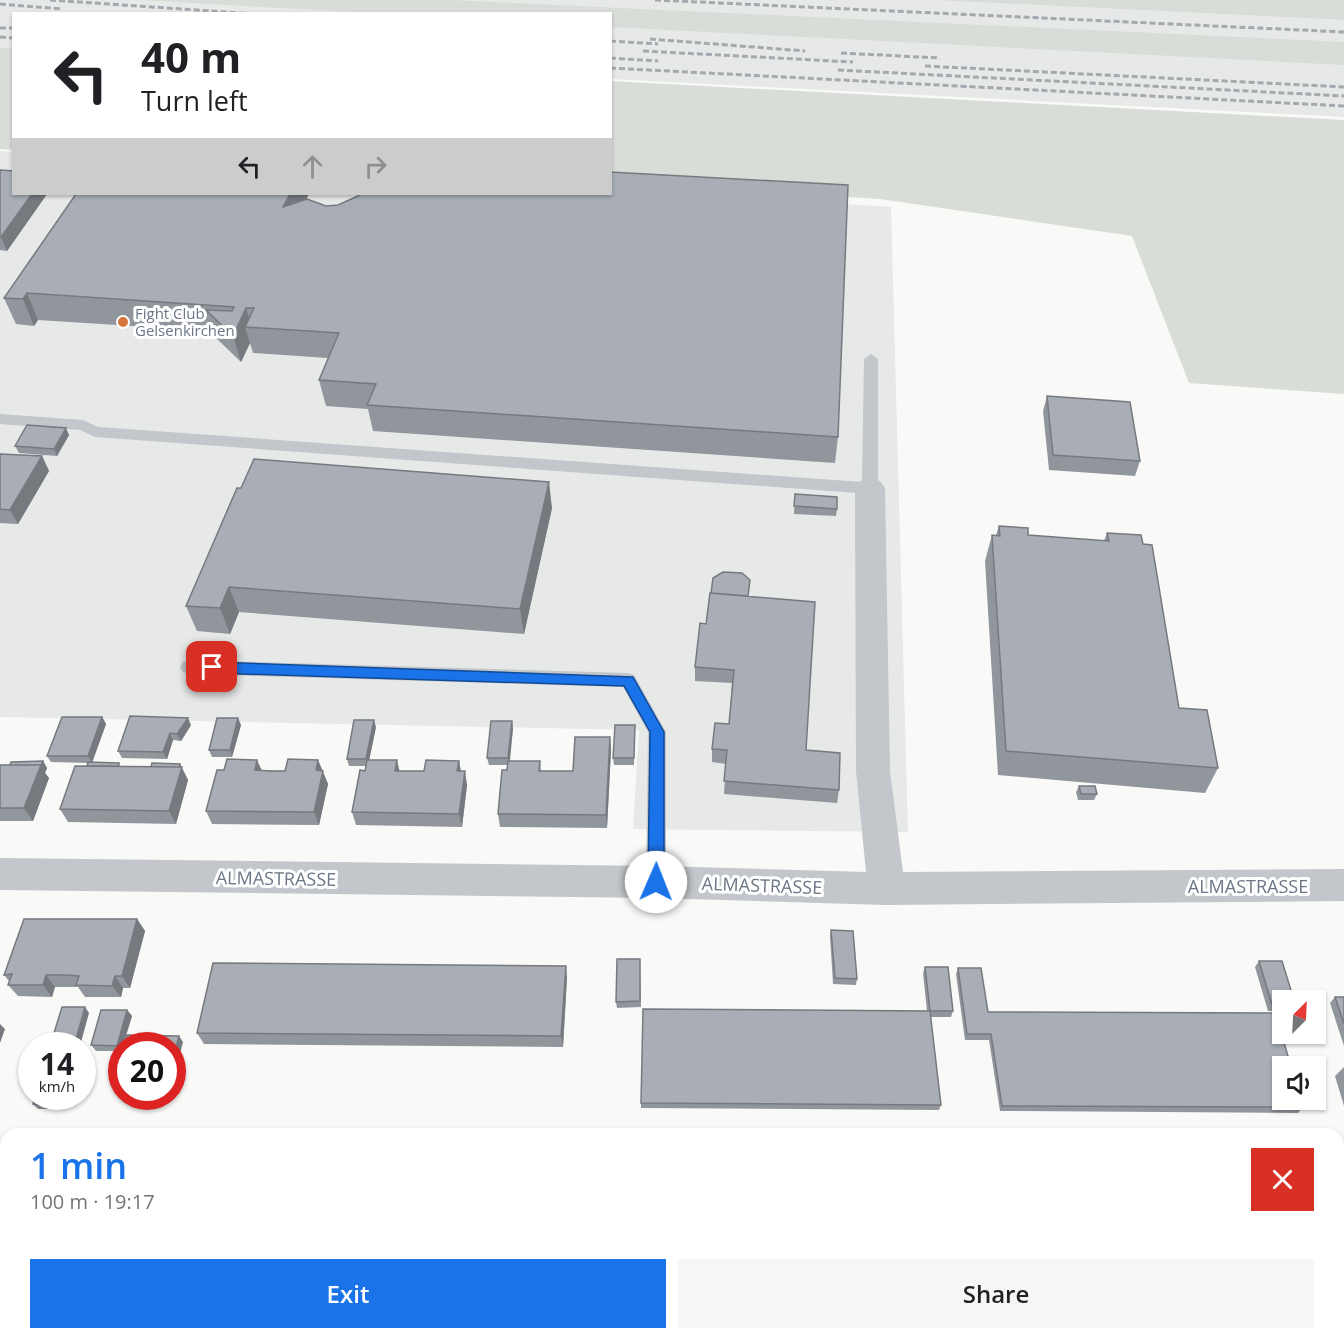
<!DOCTYPE html>
<meta charset="utf-8">
<style>
body{margin:0;font-family:"Open Sans",sans-serif;background:#f6f6f6;color:#202124;height:100vh;display:flex;flex-direction:column;font-size:22px;white-space:nowrap}
*{box-sizing:border-box;margin:0}
p{font-size:20px;color:#757577}
.icon{flex:none;width:33px;height:33px;fill:none;stroke:currentColor;stroke-width:2;stroke-linecap:round;stroke-linejoin:round}
.map{position:relative;flex:1;overflow:hidden}
.sheet{position:absolute;left:0px;top:1128px;width:1344px;height:212px;display:flex;flex-direction:column;background:#fff;border-radius:18px 18px 0 0;box-shadow:0 2px 4px #0004}
.sheet>*{flex:none}
.hud{position:absolute;left:12px;top:12px;width:600px;height:183px;border-radius:0px;box-shadow:0 2px 4px #0004;background:#fff;color:#202124;overflow:hidden}
.needle{width:39px;rotate:24deg}
.tools{position:absolute;left:1272px;top:990px;display:grid;gap:12px}
.tools a{display:grid;place-items:center;width:54px;height:54px;border-radius:0px;background:#fff;box-shadow:0 2px 4px #0004;font-size:30px}
.speed{position:absolute;left:18px;top:1032px;display:flex;gap:12px;font-size:30px;font-weight:700;text-align:center}
.speed>*{display:grid;place-content:center;width:78px;height:78px;border-radius:50%;background:#fff;box-shadow:0 2px 4px #0004;line-height:1}
.speed small{font-size:15px;font-weight:400}
.speed .limit{border:9px solid #d22;background:#fff;color:#111}
.pin{position:absolute;display:grid;place-items:center;width:51px;height:51px;color:#fff;margin:-26px;border-radius:12px;box-shadow:0 3px 9px #0006}
.me{position:absolute;width:66px;margin:-33px;rotate:1deg;stroke-linejoin:round;filter:drop-shadow(0 0 4px #0008)}
.turn{display:flex;align-items:center;gap:21px;height:126px;padding:0 30px;font-size:27px}
.turn .icon{width:78px;height:78px;stroke-width:2.5}
.turn b{display:block;font-size:42px;line-height:51px}
.lanes{display:flex;align-items:center;height:57px;padding:0 30px;background:#0003;justify-content:center;gap:30px;direction:ltr}
.lanes .off{opacity:.35}
.round{display:grid;place-items:center;flex:none;width:63px;height:63px;border-radius:0px;background:#f6f6f6}
.headline{display:flex;align-items:center;justify-content:space-between;height:102px;padding:0 30px}
h1{font-size:36px;font-weight:600;line-height:45px;color:#1a73e8}
.action{display:flex;gap:12px;margin-top:auto;padding:12px 30px}
.action a{flex:1;height:69px;border-radius:0px;background:#1a73e8;color:#fff;font-size:24px;font-weight:600;line-height:69px;text-align:center}
.action a+a{background:#f6f6f6;color:#202124}
.map>svg:first-child{display:block}
.built{fill:#e7e8e8}
.green{fill:#d8ded7}
.lines{fill:none;stroke-linecap:round;stroke-linejoin:round}
.lane{fill:#c3c6ca;fill-rule:evenodd}
.street{fill:#c3c6ca;fill-rule:evenodd}
.rail{stroke:#a5a9af;stroke-width:3;stroke-dasharray:6 3;stroke-linecap:butt}
.wall{fill:#91969d}
.shaded-wall{fill:#767a7f}
.building{fill:#a9aeb6;stroke:#767a7f;stroke-width:1.5}
.route{fill:#1a73e8;stroke:#114b97;stroke-width:1.5}
.poi-dot{fill:#d6753b;stroke:#fff;stroke-width:2}
.labels{text-anchor:middle;dominant-baseline:central;stroke-width:6;stroke-linejoin:round;paint-order:stroke}
.far-poi-label{font-size:15px;fill:#6b7686;stroke:#fff;text-anchor:start}
.street-label{font-size:18px;fill:#6b7686;stroke:#fff}
</style>
<div class="map">
<svg width="1344" height="1339" viewBox="0 0 1344 1339">
<rect width="100%" height="100%" fill="#f9f9f7"/>
<path class="built" d="M0 0H932L1344 20V117L611 79 610 14H14L13 48H0Z
M0 151 13 152 14 194H610L611 189 891 207 908 832 633 829 639 730 0 717Z"/>
<path class="green" d="M139 0H452L1344 42V65L611 27 610 14 373 13Z
M932 0H1344V20Z
M0 48H13V150L0 149Z
M610 81 1344 120V394L1189 383 1132 236 880 199 611 183Z"/>
<g class="lines">
<path class="lane" d="M871 354 878 359V488L876 492 870 494 95 437 80 430 0 424V414L83 420 98 427 862 482 864 359Z
M189 660 628 673 634 675 666 732V882L663 888 656 891 649 888 646 882 648 732 623 687 189 674 183 672 180 667 183 662Z"/>
<path class="street" d="M870 478 880 481 885 488 890 771 903 872 1344 869V901L886 905 656 898 0 890V858L656 866 866 872 856 771 855 488 860 481Z"/>
<path class="rail" d="M50 0 255 14
M655 0 1344 32
M0 4 62 9
M0 28H14
M0 37 14 38
M650 39 805 51
M610 41 658 44
M643 51 853 62
M841 53 940 58
M610 58 658 61
M925 66 1344 87
M610 68 1344 106
M838 70 1344 96"/>
</g>
<path class="wall" d="M0 170 14 194H47L7 251 0 250Z
M76 194H309L306 199 838 437 835 463 373 431 368 409 326 406 319 380 328 358 253 353 250 343 241 362 214 336 213 331 38 320 34 326 16 324 4 298Z
M1047 396 1140 461 1135 476 1049 470 1043 411Z
M69 435 57 456 19 453 15 446Z
M0 454 42 456 49 471 18 524 0 523Z
M241 488 552 508 524 634 239 612 230 634 197 631 186 606Z
M795 494 837 509 836 516 794 514Z
M999 526 1028 535 1104 541 1107 533 1179 708 1218 768 1205 793 998 775 985 561 992 535H996Z
M749 596 806 750 839 790 837 803 724 794 726 764 712 762V749L729 724 732 683 695 681V667L706 624Z
M102 717 106 724 92 762 119 763 121 767H151L180 764 188 780 176 824 68 822 60 809 88 763 51 762 47 756Z
M191 725 181 741 173 740 167 759 122 758 118 751Z
M241 725 232 757H212L209 750Z
M635 725 634 765H614L613 758Z
M376 727 369 760 400 771H424L459 761 461 771 467 785 462 827 356 825 352 812 366 766H349L347 759Z
M513 728 510 761H540L541 771H573L610 737 611 750 607 828 500 827 498 814 508 765H489L487 758Z
M318 760 328 784 319 825 212 824 206 811 262 770 285 771Z
M43 761 47 768 45 773 49 778 33 821H0V765H10Z
M1079 786 1097 794 1094 800H1078L1076 792Z
M137 919 145 931 130 988H123L121 997H85L78 987H55L52 997 18 996 8 985 9 981 4 975Z
M831 930 857 979 856 985 833 984 830 936Z
M640 959 641 1007 617 1008 616 1002Z
M1259 961 1282 1000V1011H1268L1255 967Z
M925 967 953 1011 951 1017H930L941 1105 939 1110 641 1108V1103L927 1011 923 973Z
M958 968 988 1012 1303 1107 1298 1113 1000 1111 989 1040H965L956 974Z
M567 977 563 1047 204 1044 197 1033Z
M1335 997H1344V1046L1330 1003Z
M127 1010 132 1016 122 1046V1051H96L91 1045Z
M122 1056V1091L118 1090 114 1085Z
M1344 1067V1106L1335 1076Z
M65 1096 61 1109H38L33 1104Z"/>
<path class="shaded-wall" d="M32 194H47L7 251 1 237Z
M290 194H309L289 233 283 207Z
M27 293 38 320 34 326 23 299Z
M246 308 252 327H245L250 343 241 362 233 336Z
M66 428 69 435 57 456 54 449Z
M42 456 49 471 18 524 10 510Z
M549 482 552 508 524 634 520 609Z
M229 587 239 612 230 634 220 608Z
M102 717 106 724 92 763 88 756Z
M188 718 191 725 181 741 177 734Z
M238 718 241 725 232 757 230 750Z
M374 720 376 727 368 766 366 759Z
M512 721 513 728 509 765 508 758Z
M170 733 173 740 167 759 163 752Z
M610 737 611 750 607 828 606 815Z
M257 760 263 773 255 770Z
M318 760 328 784 319 825 314 812 316 770Z
M397 760 400 773 395 771Z
M43 761 47 768 45 773 49 778 33 821 24 808 41 765Z
M459 761 461 774 457 771Z
M180 764 188 780 176 824 169 811Z
M465 771 467 785 462 827 459 814Z
M137 919 145 931 130 988 122 976Z
M566 966 567 977 563 1047 561 1036Z
M46 975 55 987 52 997 43 985Z
M115 976 123 988 121 997 112 986Z
M85 1007 89 1013 80 1046H74Z
M127 1010 132 1016 123 1046H122V1051L117 1046Z
M0 1024 5 1029 0 1043Z
M179 1036 183 1042 172 1084V1062Z
M59 1096H65L61 1109 57 1104Z"/>
<path class="building" d="M0 170 14 171V194H32L1 237 0 236Z
M610 172 848 185 838 437 367 405 376 384 319 380 339 333 245 327 254 308H246L233 336 206 310 232 311 234 307 27 293 23 299 4 298 76 194H290L283 207 307 199 326 206 338 205 358 196 360 194H610Z
M1047 396 1130 402 1140 461 1053 455Z
M27 425 66 428 54 449 15 446Z
M0 454 42 456 10 510 0 509Z
M254 459 549 482 520 609 229 587 220 608 186 606 237 488H241Z
M795 494 837 497V509L794 506Z
M999 526 1028 528V535L1109 541 1107 533 1141 535 1143 544 1152 545 1179 708 1207 710 1218 768 1006 751 992 535 1000 536Z
M723 572 742 573 750 580 748 596 711 593 713 578Z
M710 593 815 602 806 750 840 753 839 790 724 781 727 750 712 749 715 723 729 724 734 670 695 667 700 623 706 624Z
M130 716 188 718 177 734 170 733 163 752 118 751Z
M62 717H102L88 756H47Z
M217 718H238L230 750H209Z
M354 720H374L366 759H347Z
M491 721H512L508 758H487Z
M615 725H635L634 758H613Z
M575 737H610L606 815 498 814 502 770H507L508 761H540L539 771H573Z
M227 759 257 760 255 770 270 771H285L288 759 318 760 316 770 323 771 314 812 206 811 217 770H224Z
M367 760H397L395 771H424L426 760 459 761 457 771H465L459 814 352 812 360 770 365 771Z
M43 761 41 766V765H10L11 762Z
M88 762 119 763 118 766H87Z
M152 763 180 764 179 767H151Z
M0 765H41L24 808H0Z
M75 766 182 767 169 811 60 809Z
M1079 786H1095L1097 794H1081Z
M24 919H137L122 976H115L112 986 76 985 79 976 65 975H46L43 985H8L12 974 4 975Z
M831 930 853 931 857 979 835 978Z
M617 959H640V1001L616 1002Z
M1259 961H1282L1294 1000H1282V1005H1272Z
M213 963 566 966 561 1036 197 1033Z
M925 967H948L953 1011H930Z
M958 968H981L988 1012 1275 1013 1291 1066H1282V1100H1300L1303 1107 1002 1106 991 1034H967Z
M1335 997H1344V1024Z
M62 1007H85L74 1046H50Z
M643 1009 930 1011 941 1105 641 1103Z
M101 1010H127L117 1046 91 1045Z
M127 1035 179 1036 172 1062V1046H124Z
M122 1056V1085H114Z
M35 1096H59L57 1104H33Z"/>
<path class="route" d="M212 662 633 677 664 732V882L661 887 656 889 651 887 648 882 650 732 624 686 212 673 205 667Z"/>
<circle class="poi-dot" cx="123" cy="322" r="6"/>
<g class="labels">
<g class="far-poi-label">
<text x="135" y="313">Fight Club<tspan x="135" dy="17">Gelsenkirchen</tspan></text>
</g>
<g class="street-label">
<text transform="translate(276 878) rotate(1)">ALMASTRASSE</text>
<text transform="translate(762 885) rotate(2)">ALMASTRASSE</text>
<text x="1248" y="886">ALMASTRASSE</text>
</g>
</g>
</svg>
<div class="tools">
<a><svg class="needle" viewBox="-14 -14 28 28"><path d="M0-13l5 13h-10z" fill="#e53935"/><path d="M0 13l5-13h-10z" fill="#757577"/></svg></a>
<a><svg class="icon" aria-label="sound" viewBox="0 0 24 24"><path d="M4 9h4l5-4v14l-5-4H4zM17 9q2 3 0 6"/></svg></a>
</div>
<div class="speed"><div>14<small>km/h</small></div><div class="limit">20</div></div>
<div class="pin" style="left:212px;top:667px;background:#d93025"><svg class="icon" aria-label="arrive" viewBox="0 0 24 24"><path d="M6 21V4h12l-3 4 3 4H6"/></svg></div>
<svg class="me" style="left:656px;top:882px" viewBox="-20 -20 40 40"><circle r="19" fill="#fff"/><path d="M0-13L10 11 0 6-10 11z" fill="#1a73e8"/></svg>
<div class="hud">
<div class="turn"><svg class="icon" aria-label="left" viewBox="0 0 24 24"><path d="M17 20v-9H6M10 6l-5 5 5 5"/></svg><div><b>40 m</b>Turn left</div></div>
<div class="lanes"><svg class="icon" aria-label="left" viewBox="0 0 24 24"><path d="M17 20v-9H6M10 6l-5 5 5 5"/></svg><svg class="icon off" aria-label="ahead" viewBox="0 0 24 24"><path d="M12 20V5M6 11l6-6 6 6"/></svg><svg class="icon off" aria-label="right" viewBox="0 0 24 24"><path d="M7 20v-9h11M14 6l5 5-5 5"/></svg></div>
</div>
<section class="sheet">
<div class="headline"><div><h1>1 min</h1><p>100 m · 19:17</p></div><a class="round" style="background:#d93025;color:#fff"><svg class="icon" aria-label="close" viewBox="0 0 24 24"><path d="M6 6l12 12M18 6L6 18"/></svg></a></div>
<div class="action"><a>Exit</a><a>Share</a></div>
</section>
</div>
